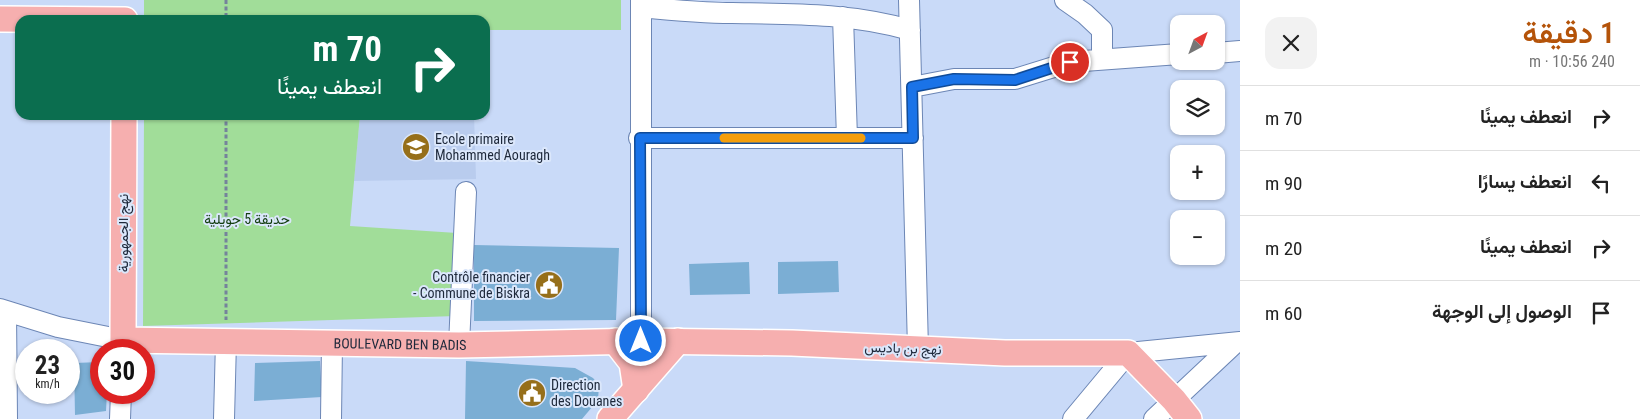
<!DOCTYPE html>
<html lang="ar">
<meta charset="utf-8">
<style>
body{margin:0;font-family:"Roboto Condensed",Vazirmatn,sans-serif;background:#f2f2f2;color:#222;direction:rtl;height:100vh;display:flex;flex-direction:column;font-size:19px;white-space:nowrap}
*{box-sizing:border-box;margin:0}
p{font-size:16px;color:#767676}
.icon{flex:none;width:28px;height:28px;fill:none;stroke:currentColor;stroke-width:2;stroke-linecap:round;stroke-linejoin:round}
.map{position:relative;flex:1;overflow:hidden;direction:ltr}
.details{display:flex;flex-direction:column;background:#fff;width:400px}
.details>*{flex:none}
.guide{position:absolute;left:15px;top:15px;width:475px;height:105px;border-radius:15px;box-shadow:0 1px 4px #0004;direction:rtl;background:#0b6e4f;color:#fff;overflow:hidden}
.needle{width:32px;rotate:41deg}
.buttons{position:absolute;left:1170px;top:15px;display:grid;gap:10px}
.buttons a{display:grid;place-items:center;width:55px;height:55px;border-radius:10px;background:#fff;box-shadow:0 1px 4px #0004;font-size:25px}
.speed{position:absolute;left:15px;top:339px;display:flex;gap:10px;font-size:25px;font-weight:700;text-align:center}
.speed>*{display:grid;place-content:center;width:65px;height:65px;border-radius:50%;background:#fff;box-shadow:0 1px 4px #0004;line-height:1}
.speed small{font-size:12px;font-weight:400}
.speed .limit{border:8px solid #d22;background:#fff;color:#111}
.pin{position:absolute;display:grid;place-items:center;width:42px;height:42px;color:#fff;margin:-21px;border:2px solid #fff;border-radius:50%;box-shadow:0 1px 5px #0007}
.me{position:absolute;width:55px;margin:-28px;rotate:0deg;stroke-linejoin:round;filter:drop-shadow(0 0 4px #0008)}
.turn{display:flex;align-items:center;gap:18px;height:105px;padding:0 25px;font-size:22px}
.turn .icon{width:65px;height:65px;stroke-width:2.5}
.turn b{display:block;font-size:35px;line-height:42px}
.round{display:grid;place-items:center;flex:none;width:52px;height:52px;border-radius:15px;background:#f2f2f2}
.head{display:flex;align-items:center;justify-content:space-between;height:85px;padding:0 25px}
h1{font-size:30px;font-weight:600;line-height:38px;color:#b45309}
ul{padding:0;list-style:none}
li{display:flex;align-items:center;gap:15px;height:65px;padding:0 25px;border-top:1px solid #e0e0e0}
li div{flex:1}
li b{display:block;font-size:19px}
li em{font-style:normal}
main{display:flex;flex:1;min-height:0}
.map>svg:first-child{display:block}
.built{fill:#b9ccee}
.green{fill:#a1dd99}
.building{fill:#7baed4}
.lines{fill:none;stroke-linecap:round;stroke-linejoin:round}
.minor-casing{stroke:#6c86b5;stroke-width:22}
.major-casing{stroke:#fff;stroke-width:28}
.path{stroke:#75839b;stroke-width:3;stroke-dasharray:4 2.5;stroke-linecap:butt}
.minor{stroke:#fff;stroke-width:20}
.major{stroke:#f6afaf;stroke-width:25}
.route-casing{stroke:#114b97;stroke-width:12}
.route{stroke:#1a73e8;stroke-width:9}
.slow{stroke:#f59e0b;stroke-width:9}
.labels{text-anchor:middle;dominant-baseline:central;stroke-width:4;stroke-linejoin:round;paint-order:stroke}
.poi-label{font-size:14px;fill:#1d283a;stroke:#dbe7fb;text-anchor:start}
.park-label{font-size:14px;fill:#123d0e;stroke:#dbe7fb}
.street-label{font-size:14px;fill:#1d283a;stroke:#dbe7fb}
</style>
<main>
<section class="details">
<div class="head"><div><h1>1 دقيقة</h1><p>240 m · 10:56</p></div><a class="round"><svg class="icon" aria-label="close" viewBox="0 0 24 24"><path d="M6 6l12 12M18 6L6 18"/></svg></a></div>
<ul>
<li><svg class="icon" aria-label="right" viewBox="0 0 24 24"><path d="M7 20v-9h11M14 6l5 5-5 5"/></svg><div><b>انعطف يمينًا</b></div><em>70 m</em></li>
<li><svg class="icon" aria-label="left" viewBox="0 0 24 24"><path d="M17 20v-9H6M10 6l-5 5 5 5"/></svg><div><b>انعطف يسارًا</b></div><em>90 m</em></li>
<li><svg class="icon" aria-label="right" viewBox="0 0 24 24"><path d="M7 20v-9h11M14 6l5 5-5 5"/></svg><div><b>انعطف يمينًا</b></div><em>20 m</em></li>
<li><svg class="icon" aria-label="arrive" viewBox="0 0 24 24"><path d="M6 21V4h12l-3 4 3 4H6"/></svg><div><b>الوصول إلى الوجهة</b></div><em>60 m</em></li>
</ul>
</section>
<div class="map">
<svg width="1240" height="419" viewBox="0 0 1240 419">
<rect width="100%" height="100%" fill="#c9daf8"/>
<path class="built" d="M360 115H474L476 179 354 181Z"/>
<path class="green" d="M144 0H621V30H485V20H144Z
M144 115H360L350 226 457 233 456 316 143 326Z"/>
<path class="building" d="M474 245 619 248 616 320 474 321Z
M838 261 839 292 778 294V262Z
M749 262 750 294 690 295 689 264Z
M320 361 322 397 254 401 255 363Z
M466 361 575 368 593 378 599 385 598 400 582 419H465Z
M101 362V392H107L106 411 75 415 74 363Z"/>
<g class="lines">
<defs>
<path id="minor" d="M909 0 918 349
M1065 0 1085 14 1102 30V59
M641 7C671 10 702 13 732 13 794 14 850 13 910 30
M843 17 847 138
M1216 53 1240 51
M912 87 954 79H1015L1070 62 1179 54
M639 138H913
M0 309 58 327 123 340 122 350
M6 312 7 419
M641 341V0
M459 345 466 192
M120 419 121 392
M224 419 226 341
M331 419 332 343
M1073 419 1128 353 1240 342
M1154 419 1234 344"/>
<g id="major">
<path d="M0 19 125 20"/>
<path id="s1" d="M124 115 123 340 459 345 641 341 792 343 1005 353H1128L1174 400 1189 419"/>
<path d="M615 341 632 363 636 390"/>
<path d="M610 419 678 341"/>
</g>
</defs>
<use href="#minor" class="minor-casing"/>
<use href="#major" class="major-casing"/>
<path class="path" d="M226 0V20
M226 115V320"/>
<use href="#minor" class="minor"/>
<use href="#major" class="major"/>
</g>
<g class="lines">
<defs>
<path id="route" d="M641 341 640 138H913L912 87 954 79 1015 80 1070 62"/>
</defs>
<use href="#route" class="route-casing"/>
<use href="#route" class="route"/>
<path class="slow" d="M724 138H861"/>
</g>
<defs>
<symbol id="school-disc" viewBox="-11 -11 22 22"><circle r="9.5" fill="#966f1a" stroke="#dbe7fb"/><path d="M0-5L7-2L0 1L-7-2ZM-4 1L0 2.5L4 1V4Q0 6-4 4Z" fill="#fff"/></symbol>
<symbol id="civic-disc" viewBox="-11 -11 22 22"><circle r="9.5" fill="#966f1a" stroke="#dbe7fb"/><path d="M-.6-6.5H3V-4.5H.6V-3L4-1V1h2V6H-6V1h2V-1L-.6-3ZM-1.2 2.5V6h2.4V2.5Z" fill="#fff"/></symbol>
</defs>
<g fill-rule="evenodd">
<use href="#school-disc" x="400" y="131" width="32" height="32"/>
<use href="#civic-disc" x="533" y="269" width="32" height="32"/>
<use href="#civic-disc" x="516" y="377" width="32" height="32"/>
</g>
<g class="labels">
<g class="poi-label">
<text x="435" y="139">Ecole primaire<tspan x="435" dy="16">Mohammed Aouragh</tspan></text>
<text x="530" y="277" text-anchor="end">Contrôle financier<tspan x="530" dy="16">- Commune de Biskra</tspan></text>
<text x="551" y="385">Direction<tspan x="551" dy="16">des Douanes</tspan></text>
</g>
<g class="park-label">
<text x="247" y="219">حديقة 5 جويلية</text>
</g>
<g class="street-label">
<text transform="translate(123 233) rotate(-90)">نهج الجمهورية</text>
<text stroke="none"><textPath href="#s1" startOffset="502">BOULEVARD BEN BADIS</textPath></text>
<text transform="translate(903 348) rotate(2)">نهج بن باديس</text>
</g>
</g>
</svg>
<div class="buttons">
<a><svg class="needle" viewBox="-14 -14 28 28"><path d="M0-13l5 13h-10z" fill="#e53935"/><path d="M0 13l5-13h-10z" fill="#767676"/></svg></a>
<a><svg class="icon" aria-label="layers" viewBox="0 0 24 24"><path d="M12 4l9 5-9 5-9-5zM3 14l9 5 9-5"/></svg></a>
<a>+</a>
<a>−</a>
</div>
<div class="speed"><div>23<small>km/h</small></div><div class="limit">30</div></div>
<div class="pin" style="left:1070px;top:62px;background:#d93025"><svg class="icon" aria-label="arrive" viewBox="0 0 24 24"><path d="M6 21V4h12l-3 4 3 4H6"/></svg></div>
<svg class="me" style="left:641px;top:341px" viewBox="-20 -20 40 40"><circle r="17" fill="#1a73e8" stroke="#fff" stroke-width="3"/><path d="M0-11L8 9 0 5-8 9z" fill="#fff"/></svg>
<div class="guide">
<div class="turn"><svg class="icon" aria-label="right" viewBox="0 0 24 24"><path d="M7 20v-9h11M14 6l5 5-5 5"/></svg><div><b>70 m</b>انعطف يمينًا</div></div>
</div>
</div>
</main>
